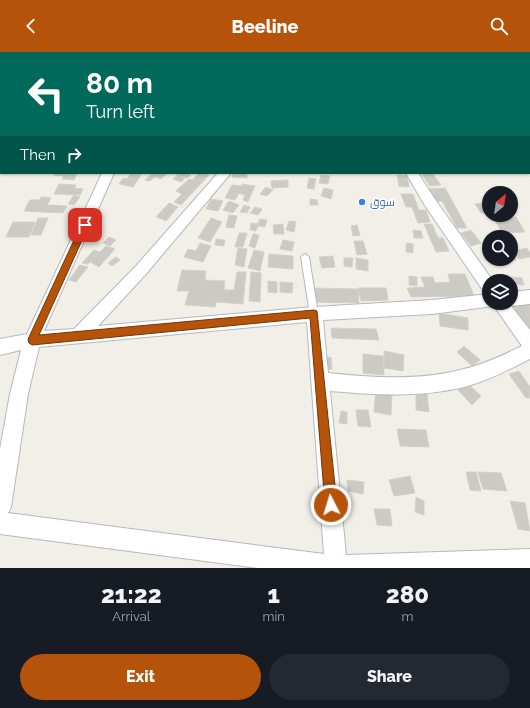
<!DOCTYPE html>
<meta charset="utf-8">
<style>
body{margin:0;font-family:Raleway,Cairo,sans-serif;background:#242831;color:#f1f3f6;height:100vh;display:flex;flex-direction:column;font-size:15px;white-space:nowrap}
*{box-sizing:border-box;margin:0}
p{font-size:13px;color:#9ea1a6}
.icon{flex:none;width:22px;height:22px;fill:none;stroke:currentColor;stroke-width:2;stroke-linecap:round;stroke-linejoin:round}
.map{position:relative;height:516px;overflow:hidden}
.details{display:flex;flex-direction:column;background:#171b24;flex:1}
.details>*{flex:none}
.banner{position:absolute;left:0px;top:0px;width:530px;height:122px;box-shadow:0 1px 3px #0004;background:#00695c;color:#fff;overflow:hidden}
.needle{width:26px;rotate:30deg}
.fabs{position:absolute;left:482px;top:134px;display:grid;gap:8px}
.fabs a{display:grid;place-items:center;width:36px;height:36px;border-radius:50%;background:#171b24;box-shadow:0 1px 3px #0004;font-size:20px}
.pin{position:absolute;display:grid;place-items:center;width:34px;height:34px;color:#fff;margin:-17px;border-radius:8px;box-shadow:0 2px 6px #0006}
.me{position:absolute;width:44px;margin:-22px;rotate:355deg;stroke-linejoin:round;filter:drop-shadow(0 0 3px #0008)}
.turn{display:flex;align-items:center;gap:14px;height:84px;padding:0 20px;font-size:18px}
.turn .icon{width:52px;height:52px;stroke-width:2.5}
.turn b{display:block;font-size:28px;line-height:34px}
.then{display:flex;align-items:center;height:38px;padding:0 20px;background:#0003;gap:8px;font-size:15px}
.eta{display:flex;justify-content:space-evenly;align-items:center;height:68px;text-align:center}
.eta b{font-size:24px;font-weight:800;line-height:28px}
.button{display:flex;gap:8px;margin-top:auto;padding:8px 20px}
.button a{flex:1;height:46px;border-radius:24px;background:#b45309;color:#fff;font-size:16px;font-weight:800;line-height:46px;text-align:center}
.button a+a{background:#242831;color:#f1f3f6}
header{display:flex;justify-content:space-between;align-items:center;height:52px;padding:0 20px;background:#b45309;color:#fff;font-size:18px;font-weight:800}
.map>svg:first-child{display:block}
.building{fill:#cccac5;stroke:#d6d1c6}
.lines{fill:none;stroke-linecap:round;stroke-linejoin:round}
.lane-casing{stroke:#b5b8bc;stroke-width:2}
.street-casing{stroke:#b5b8bc;stroke-width:2}
.lane{fill:#fff;fill-rule:evenodd}
.street{fill:#fff;fill-rule:evenodd}
.route{fill:#b45309;stroke:#753606}
.shop-dot{fill:#3f7fe0;stroke:#fff;stroke-width:1.5}
.labels{text-anchor:middle;dominant-baseline:central;stroke-width:3;stroke-linejoin:round;paint-order:stroke}
.shop-label{font-size:11px;fill:#366cbe;stroke:#fff;text-anchor:start}
</style>
<header><svg class="icon" aria-label="back" viewBox="0 0 24 24"><path d="M15 5l-7 7 7 7"/></svg>Beeline<svg class="icon" aria-label="search" viewBox="0 0 24 24"><circle cx="10" cy="10" r="6"/><path d="M15 15l6 6"/></svg></header>
<div class="map">
<svg width="530" height="516" viewBox="0 0 530 516">
<rect width="100%" height="100%" fill="#f1efe8"/>
<path class="building" d="M55 121H77L74 128 62 127 64 124 54 123Z
M131 121 141 123 133 135 119 132 123 126 127 127Z
M153 121H168L161 127 155 125 149 129 145 128Z
M187 121 191 123 187 126 175 122Z
M199 121 209 123 181 153 174 150 182 142 176 139 189 127 192 128Z
M233 121H247V126L232 125Z
M421 121H432L441 133 430 134Z
M178 123 185 126 181 130 173 127Z
M321 123 330 124 328 132 319 131Z
M397 123H407L409 135 399 134Z
M309 126 316 127 314 137 307 136Z
M288 128V135L272 136 271 129Z
M59 132 76 133 74 136 83 137 80 143 54 142Z
M242 132 255 134 248 150 243 148 245 143 239 141 235 148 225 146 232 133 241 134Z
M266 135 273 138 267 144 260 142Z
M324 136 333 138 331 147 321 144Z
M445 136 467 176H457L442 149 436 150 429 137Z
M401 142H413L419 158H426L430 170 418 171 412 155H406Z
M74 143 80 145 74 153 68 152Z
M41 145 51 146 47 153 67 154 63 161 24 159 30 148H40Z
M211 147 223 149 218 159 206 157Z
M310 147 317 148 318 153H310Z
M229 149 239 153 233 161 223 158Z
M169 151 178 155 166 169 156 165Z
M484 151 489 159V160L481 161 475 152Z
M244 153 250 155 247 161 240 160Z
M255 155 262 157 258 163 250 161Z
M229 163 237 164 234 176 226 175Z
M516 165 525 180 502 181 494 166Z
M38 166H48L41 183H31Z
M211 166 222 170 210 190 198 186Z
M260 167 267 168 265 175 258 174 256 179 250 178 251 171 258 172Z
M289 169 296 170 294 180 286 178Z
M13 170H35L29 185H6Z
M283 172 284 182H274L273 173Z
M424 172H432L438 186H443L449 199 436 200Z
M357 173 360 183 353 184 351 174Z
M413 178 421 179 423 186H414Z
M471 178 481 191 471 194 461 181Z
M239 181H247L243 195H235Z
M253 182 259 183 255 196 249 194Z
M109 185 116 188 110 194 103 191Z
M216 187 225 188 224 194 215 193Z
M283 188 294 190 292 199 280 197Z
M354 189H363L367 202 357 203Z
M200 191 211 194 203 210 184 205 188 197 196 199Z
M406 191 413 192V201L406 200Z
M106 194 115 197 99 215 90 210Z
M238 196 247 197 244 215 235 213Z
M511 196 516 208H501V207H511Z
M527 196 530 201V205L519 207 513 199Z
M94 198 100 200 88 212 82 211Z
M254 198 264 200 260 219 248 216Z
M269 202 293 204V217L268 215Z
M333 204 335 215 322 216 319 205Z
M116 205 120 208 112 214 108 211Z
M344 206H353L352 215 344 214Z
M356 206 368 208V219L356 217Z
M80 213 88 215 76 230 69 228Z
M182 218 206 219 205 228 225 229 224 238H234L237 220H246L243 252 216 250 215 255 185 253 189 239H177Z
M251 220 261 221 260 250 249 249Z
M448 222H465L474 244 411 245 407 236 425 235 421 225H433L435 231 450 230Z
M409 224 417 225V234L409 233Z
M511 225 522 226 524 233 512 232Z
M268 229 277 230V241L268 240Z
M280 230 293 231 292 241 280 240Z
M313 236 358 237 359 251 313 250Z
M358 236H386L388 248 361 249Z
M530 251V278L508 252Z
M439 261 468 266V278L440 274Z
M331 276 376 277 379 288 332 286Z
M464 294 480 308 472 314 457 300Z
M384 299 404 303 403 319 384 316Z
M363 302 383 304 384 323 363 321Z
M331 305 332 317 323 318 321 306Z
M519 319 530 335V346H526L509 322Z
M466 330 481 344 472 353 457 337Z
M376 335 392 339 391 363 374 360Z
M416 340 427 342 429 360 416 358Z
M356 358H368L371 375 358 374Z
M341 359 347 360V372L339 371Z
M397 377 426 378 429 395 400 394Z
M466 420H476L481 439 470 438Z
M478 420 501 421 507 439 483 437Z
M410 424 415 441 394 444 389 428Z
M347 428 364 430 363 442 348 439Z
M416 445 424 449V463L415 460Z
M510 449 525 451 530 479 518 477Z
M374 457H390L392 474 377 473Z"/>
<g class="lines">
<defs>
<path id="lane" d="M305 202 309 205 318 262 317 264 314 266 311 264 310 262 301 205Z"/>
<path id="street" d="M149 0H159V1H149Z
M191 0H246L190 1Z
M269 0H279V1H269Z
M317 0H337L338 1H318Z
M0 2H1V8H0Z
M529 68H530V74H529Z
M102 121H114L44 279 74 277 136 214 218 121H231L146 222 98 274 314 255 432 248 489 242V251H511V240L530 238V252L511 254 530 278V307C510 317 489 328 468 334 422 346 376 343 330 339L346 503 530 497V516H258L0 482V397L10 342 21 298 0 303V287L27 282ZM494 254 522 294C505 302 487 311 468 316 423 329 375 326 328 321L323 268 432 262ZM307 270 324 502 8 461 11 455 28 342 39 295Z
M406 121H418L434 146 493 229H489V241L484 240 424 152Z"/>
</defs>
<use href="#lane" class="lane-casing"/>
<use href="#street" class="street-casing"/>
<use href="#lane" class="lane"/>
<use href="#street" class="street"/>
</g>
<path class="route" d="M85 170 89 173 39 283 314 258 317 259 337 453 335 457 331 459 326 457 325 453 310 266 32 293 29 291 28 288 29 285 81 173Z"/>
<circle class="shop-dot" cx="362" cy="150" r="4"/>
<g class="labels">
<g class="shop-label">
<text x="370" y="150">سوق</text>
</g>
</g>
</svg>
<div class="fabs">
<a><svg class="needle" viewBox="-14 -14 28 28"><path d="M0-13l5 13h-10z" fill="#e53935"/><path d="M0 13l5-13h-10z" fill="#9ea1a6"/></svg></a>
<a><svg class="icon" aria-label="search" viewBox="0 0 24 24"><circle cx="10" cy="10" r="6"/><path d="M15 15l6 6"/></svg></a>
<a><svg class="icon" aria-label="layers" viewBox="0 0 24 24"><path d="M12 4l9 5-9 5-9-5zM3 14l9 5 9-5"/></svg></a>
</div>
<div class="pin" style="left:85px;top:173px;background:#d93025"><svg class="icon" aria-label="arrive" viewBox="0 0 24 24"><path d="M6 21V4h12l-3 4 3 4H6"/></svg></div>
<svg class="me" style="left:331px;top:453px" viewBox="-20 -20 40 40"><circle r="17" fill="#b45309" stroke="#fff" stroke-width="3"/><path d="M0-11L8 9 0 5-8 9z" fill="#fff"/></svg>
<div class="banner">
<div class="turn"><svg class="icon" aria-label="left" viewBox="0 0 24 24"><path d="M17 20v-9H6M10 6l-5 5 5 5"/></svg><div><b>80 m</b>Turn left</div></div>
<div class="then">Then<svg class="icon" aria-label="right" viewBox="0 0 24 24"><path d="M7 20v-9h11M14 6l5 5-5 5"/></svg></div>
</div>
</div>
<section class="details">
<div class="eta">
<div><b>21:22</b><p>Arrival</p></div>
<div><b>1</b><p>min</p></div>
<div><b>280</b><p>m</p></div>
</div>
<div class="button"><a>Exit</a><a>Share</a></div>
</section>
